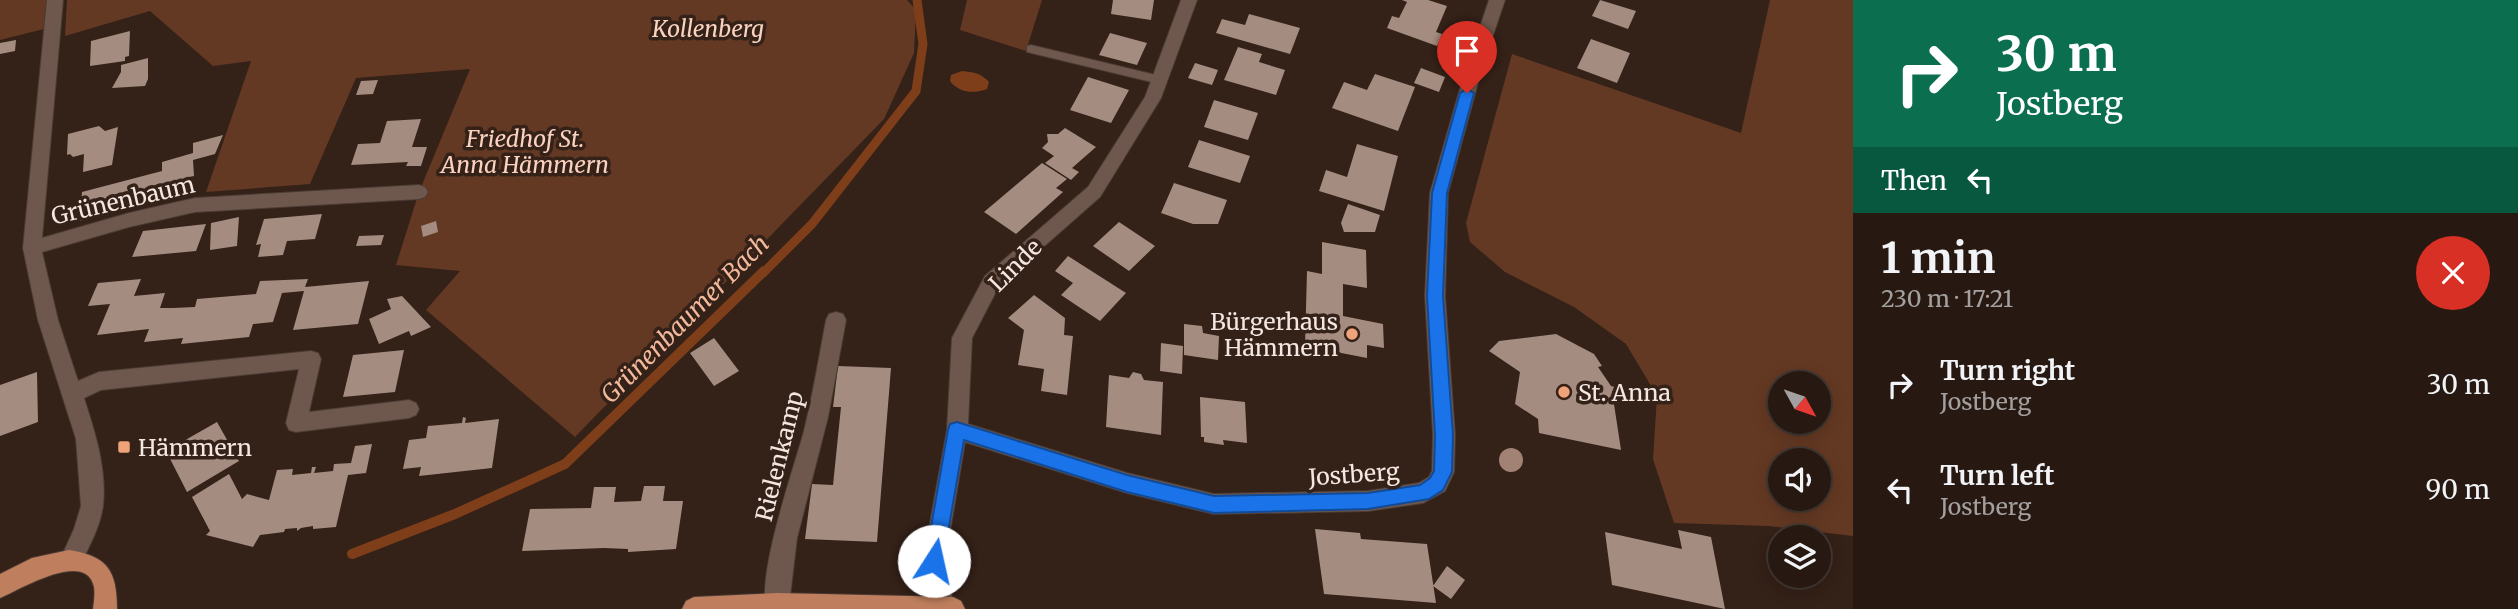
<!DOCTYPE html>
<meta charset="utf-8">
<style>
body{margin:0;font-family:Merriweather,serif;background:#332620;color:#f1f3f6;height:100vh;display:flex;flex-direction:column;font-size:26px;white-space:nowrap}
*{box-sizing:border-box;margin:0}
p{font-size:23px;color:#a4a09f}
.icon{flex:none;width:38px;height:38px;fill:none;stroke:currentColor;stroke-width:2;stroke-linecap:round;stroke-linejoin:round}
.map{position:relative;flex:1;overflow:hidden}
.details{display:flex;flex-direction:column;background:#271912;width:665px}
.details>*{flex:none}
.top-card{background:#0b6e4f;color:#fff;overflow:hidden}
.needle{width:46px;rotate:130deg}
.controls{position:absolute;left:1768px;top:371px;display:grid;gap:14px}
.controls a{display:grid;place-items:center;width:63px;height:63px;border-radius:50%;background:#271912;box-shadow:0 4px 18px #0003,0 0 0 2px #433832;font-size:35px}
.pin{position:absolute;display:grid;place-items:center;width:60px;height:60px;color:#fff;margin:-72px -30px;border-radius:50% 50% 50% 0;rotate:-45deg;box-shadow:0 0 7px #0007}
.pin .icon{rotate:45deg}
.me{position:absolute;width:77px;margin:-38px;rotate:10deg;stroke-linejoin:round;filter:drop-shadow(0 0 5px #0008)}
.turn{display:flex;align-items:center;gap:24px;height:147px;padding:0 28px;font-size:32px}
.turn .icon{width:91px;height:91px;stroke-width:2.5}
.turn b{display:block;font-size:49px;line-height:60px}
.then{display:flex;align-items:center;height:66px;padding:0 28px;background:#0003;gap:14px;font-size:26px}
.round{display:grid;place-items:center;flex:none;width:74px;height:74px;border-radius:37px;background:#332620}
.headline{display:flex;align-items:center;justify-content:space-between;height:119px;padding:0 28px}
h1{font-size:42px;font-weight:700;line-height:52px}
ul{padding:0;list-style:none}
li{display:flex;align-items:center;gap:21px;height:105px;padding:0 28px}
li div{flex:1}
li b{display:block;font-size:26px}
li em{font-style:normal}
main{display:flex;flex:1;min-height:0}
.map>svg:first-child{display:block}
.green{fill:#643923;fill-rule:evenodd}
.water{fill:#7e3e19}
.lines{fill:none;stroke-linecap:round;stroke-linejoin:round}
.stream-far1{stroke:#7e3e19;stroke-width:9}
.stream{stroke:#7e3e19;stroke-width:10}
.building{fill:#a48c81}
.service-casing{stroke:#4b3b34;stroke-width:2}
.minor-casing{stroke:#4b3b34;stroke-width:2}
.primary-casing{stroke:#4b3b34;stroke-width:2}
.service{fill:#6e584d;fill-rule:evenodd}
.minor{fill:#6e584d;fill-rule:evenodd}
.primary{fill:#bf7f5e;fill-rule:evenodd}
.tree{fill:#a18274}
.route{fill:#1a73e8;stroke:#114b97;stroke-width:2}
.poi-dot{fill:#f0a27a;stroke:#342118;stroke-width:2.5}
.labels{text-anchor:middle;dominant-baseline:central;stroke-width:7;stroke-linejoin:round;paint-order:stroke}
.park-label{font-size:23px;font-style:italic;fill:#fbd2bf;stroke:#342118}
.street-label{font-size:23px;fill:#f4e7e1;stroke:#342118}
.poi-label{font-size:23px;fill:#f4e7e1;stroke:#342118;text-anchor:start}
.water-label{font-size:24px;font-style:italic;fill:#f3b99c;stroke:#342118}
</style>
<main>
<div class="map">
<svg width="1853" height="609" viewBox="0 0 1853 609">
<rect width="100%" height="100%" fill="#342118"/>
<path class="green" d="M0 0H47L44 29 0 40Z
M67 0H907L916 10 914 53 884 119 575 437 426 310 460 271 396 265 419 192 470 69 356 78 310 184 206 192 251 61 213 66 150 11 65 36Z
M967 0H1042L1026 51 960 30Z
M1770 0H1853V536L1769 526 1674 523 1653 459 1657 396 1626 344 1574 307 1505 272 1470 242 1466 223 1512 54 1741 133ZM1780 383H1818V422H1780ZM1780 460H1818V499H1780Z"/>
<path class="water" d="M962 71C973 72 981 73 989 82L987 89C974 94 959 93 950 81L951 75Z"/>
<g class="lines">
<path class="stream-far1" d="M763 273 812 224 916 91 923 44 917 0"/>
<path class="stream" d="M352 554 455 514 565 464 764 271"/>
</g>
<path class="building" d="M1113 0H1154L1151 20 1111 14Z
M1402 0H1428L1447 6 1436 32 1442 34 1437 46 1387 28 1392 16 1399 18 1407 2Z
M1600 0 1636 11 1628 29 1592 16Z
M1249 14 1300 28 1290 54 1216 33 1222 19 1245 25Z
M130 31 129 56 125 57V61L90 66 91 41Z
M1110 33 1147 43 1137 65 1099 55Z
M1591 39 1630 53 1617 83 1577 68Z
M16 40 15 51 0 54V43Z
M1238 47 1262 54 1259 62 1285 70 1276 95 1224 80Z
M148 58V79L145 86 112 88 121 72V65Z
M1195 63 1218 70 1212 85 1188 78Z
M1421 68 1445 77 1439 92 1414 83Z
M1375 74 1415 87 1398 131 1332 108 1344 82 1367 90Z
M1088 77 1129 90 1111 123 1070 110Z
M378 80 373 94 356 95 361 81Z
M1214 100 1258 113 1248 140 1204 127Z
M421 119 412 147H427L421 166H406L408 162 351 165 358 144 380 143 387 121Z
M99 126 105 131 118 127 112 165 83 172 84 154 73 157 70 154 67 155 68 134Z
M1065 128 1096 147 1072 168 1079 172 1071 180 1045 163 1054 156 1042 148 1048 142 1047 134H1058Z
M223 135 215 154 193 160 194 176 189 177V185L123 203V209L80 221 82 192 162 171V162L193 153V143Z
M1199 140 1250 156 1240 183 1188 167Z
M1357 144 1398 156 1384 211 1319 191 1326 170 1347 177Z
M1042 163 1067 179 1056 188 1063 192 1016 234 984 212Z
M1174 183 1227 200 1218 224H1193L1161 213Z
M1348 204 1380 215 1375 232H1344L1341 223Z
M322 214 315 239 287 241 283 255 258 257 261 244 256 245 264 219Z
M239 217 237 246 210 250 211 223Z
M436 221 438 232 423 237 421 226Z
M1119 222 1155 246 1129 271 1093 246Z
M206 224 196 251 132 257 143 231Z
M384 235 381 245 356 246 359 236Z
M1322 242 1366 250 1367 288 1343 284V316L1383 324 1384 348 1367 345V358L1305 346 1307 271 1322 274Z
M1068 256 1126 293 1100 321 1061 295 1073 283 1055 271Z
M141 279 134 296 165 293 160 308H173L195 307 197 299 256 294 260 281 308 279 305 287 369 281 358 324 293 330 304 291 282 293 273 322 253 324 249 337 181 344 183 338 144 342 149 329 97 335 110 304 88 306 98 283Z
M1034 295 1065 318 1064 335 1073 336 1067 395 1041 391 1044 369 1018 365 1024 330 1008 318Z
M402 296 431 327 411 336 409 331 379 344 369 319 391 309 387 299Z
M1184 324 1202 326 1203 333 1219 336 1218 360 1184 355Z
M1556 334 1594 354 1602 366 1598 367 1611 386 1615 387 1616 392 1612 391 1621 450 1539 433 1538 419 1515 404 1520 372 1489 351 1499 341Z
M714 338 739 371 714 386 690 353Z
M1161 343 1183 346 1182 374 1160 371Z
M404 350 395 392 343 397 353 355Z
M838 366 891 368 877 542 805 539 812 484 833 485 841 407H833Z
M37 372 38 422 0 436V385Z
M1133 372 1141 374 1144 380 1163 382 1161 435 1106 427 1109 375 1129 378Z
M1200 397 1245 402 1247 443 1223 440 1224 445 1204 442V437H1201Z
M463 417 466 418 465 423 499 419 492 468 419 476 421 467 403 469 409 440 426 438 428 426 462 423Z
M217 422 239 461 187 492 166 451Z
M372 444 366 473 348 475 336 527 313 529V526L301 528 297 531V528L285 529 284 532 260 535 253 547 206 535 210 531 192 497 229 474 242 499 247 494 269 500 277 470 293 469 292 475 311 473 312 467H316L314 473 333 471 334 464 351 463 355 446Z
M644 486H665L663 501H683L676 549 628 552V549L604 548 522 551 530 509 591 508 594 487H616L614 502 641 501Z
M1315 529 1360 533 1361 539 1427 544 1436 603 1324 594Z
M1678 530 1711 537 1725 609 1612 585 1605 532 1682 549Z
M1447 566 1465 580 1451 599 1433 586Z"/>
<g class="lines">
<defs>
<path id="service" d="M1031 45 1160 76 1166 80 1160 84 1027 52V46Z"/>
<path id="minor" d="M47 0H63L42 238 129 213 195 198 419 185 425 187 428 192 425 197 419 199 195 212 129 227 42 252 58 320 78 381 99 372 311 351 318 353 321 359 309 412 409 400 416 403 419 409 416 415 409 418 296 432 289 430 286 423 299 369 101 390 84 398C95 432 107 469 103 506 100 528 88 548 79 568L71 571 63 568 60 560 74 529 81 506 76 439 38 320 23 248Z
M1181 0H1197L1161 98 1100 197 999 286 972 338 968 424 1127 473 1214 494 1368 491 1419 483 1429 477 1432 471 1433 435 1425 296 1430 193 1466 68 1489 0H1505L1482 68 1448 193 1445 296 1455 435 1454 472 1445 491 1423 503 1368 511 1214 514 1127 493 965 442 945 561 954 608 931 609 923 561 947 430 952 338 985 276 1088 187 1145 97Z
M836 312 843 314 846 320 828 417 797 538 789 605 787 609H767C756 576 794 468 804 431 813 394 819 357 826 320L829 314Z"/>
<path id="primary" d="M69 550C108 556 117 571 117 609H93C94 602 95 593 94 587 86 548 16 592 0 598V574L32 558Z
M777 593 953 597 961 601 965 609H682L686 601 694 597Z"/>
</defs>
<use href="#service" class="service-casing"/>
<use href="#minor" class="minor-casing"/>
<use href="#primary" class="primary-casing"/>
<use href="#service" class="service"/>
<use href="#minor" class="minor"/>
<use href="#primary" class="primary"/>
</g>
<circle class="tree" cx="1511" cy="460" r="12"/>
<path class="route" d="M1467 89 1474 93 1447 193 1443 296 1453 435 1452 472 1443 490 1429 499 1368 509 1214 513 1127 492 964 440 943 561 941 568 934 570 927 568 925 561 948 430 950 424 957 422 1127 475 1214 496 1368 493 1420 485 1430 478 1434 471 1435 435 1427 296 1432 193 1460 93Z"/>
<g class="poi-dot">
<circle cx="1352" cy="334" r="7"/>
<circle cx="1564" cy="392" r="7"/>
<rect x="117" y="440" width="14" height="14" rx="3.5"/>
</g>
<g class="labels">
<g class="park-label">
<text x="708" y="28">Kollenberg</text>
<text x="525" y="138">Friedhof St.<tspan x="525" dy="26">Anna Hämmern</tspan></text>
</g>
<g class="street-label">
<text transform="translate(123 200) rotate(-13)">Grünenbaum</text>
<text transform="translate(1015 265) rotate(-45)">Linde</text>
<text transform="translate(779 456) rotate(-76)">Rielenkamp</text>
<text transform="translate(1354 474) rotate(-4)">Jostberg</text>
</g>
<g class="poi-label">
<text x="1338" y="321" text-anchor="end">Bürgerhaus<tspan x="1338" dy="26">Hämmern</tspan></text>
<text x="1578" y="392">St. Anna</text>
<text x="138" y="447">Hämmern</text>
</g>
<g class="water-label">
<text transform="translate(685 319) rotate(-45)">Grünenbaumer Bach</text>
</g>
</g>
</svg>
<div class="controls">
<a><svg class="needle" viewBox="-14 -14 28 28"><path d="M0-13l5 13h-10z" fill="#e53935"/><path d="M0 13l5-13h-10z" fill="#a4a09f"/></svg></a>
<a><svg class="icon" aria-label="sound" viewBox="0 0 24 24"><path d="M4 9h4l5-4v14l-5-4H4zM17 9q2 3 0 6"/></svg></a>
<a><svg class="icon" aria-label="layers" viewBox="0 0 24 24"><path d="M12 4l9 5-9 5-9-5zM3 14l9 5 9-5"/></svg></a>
</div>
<div class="pin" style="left:1467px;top:93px;background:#d93025"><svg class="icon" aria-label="arrive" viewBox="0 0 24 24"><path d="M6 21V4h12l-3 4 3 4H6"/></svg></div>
<svg class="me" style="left:934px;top:561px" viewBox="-20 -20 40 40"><circle r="19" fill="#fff"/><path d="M0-13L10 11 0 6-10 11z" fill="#1a73e8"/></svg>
</div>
<section class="details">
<div class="top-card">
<div class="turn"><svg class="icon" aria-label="right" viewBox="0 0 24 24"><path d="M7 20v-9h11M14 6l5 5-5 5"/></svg><div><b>30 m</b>Jostberg</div></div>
<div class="then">Then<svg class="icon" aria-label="left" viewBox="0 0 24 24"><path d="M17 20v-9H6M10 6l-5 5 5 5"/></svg></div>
</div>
<div class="headline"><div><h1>1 min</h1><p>230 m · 17:21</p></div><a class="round" style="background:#d93025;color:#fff"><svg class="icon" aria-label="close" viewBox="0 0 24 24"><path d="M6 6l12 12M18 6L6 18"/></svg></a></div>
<ul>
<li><svg class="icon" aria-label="right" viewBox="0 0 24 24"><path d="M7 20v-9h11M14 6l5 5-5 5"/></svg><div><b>Turn right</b><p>Jostberg</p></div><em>30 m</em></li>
<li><svg class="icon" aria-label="left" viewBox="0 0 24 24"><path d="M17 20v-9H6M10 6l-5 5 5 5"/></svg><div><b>Turn left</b><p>Jostberg</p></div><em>90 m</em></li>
</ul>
</section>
</main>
